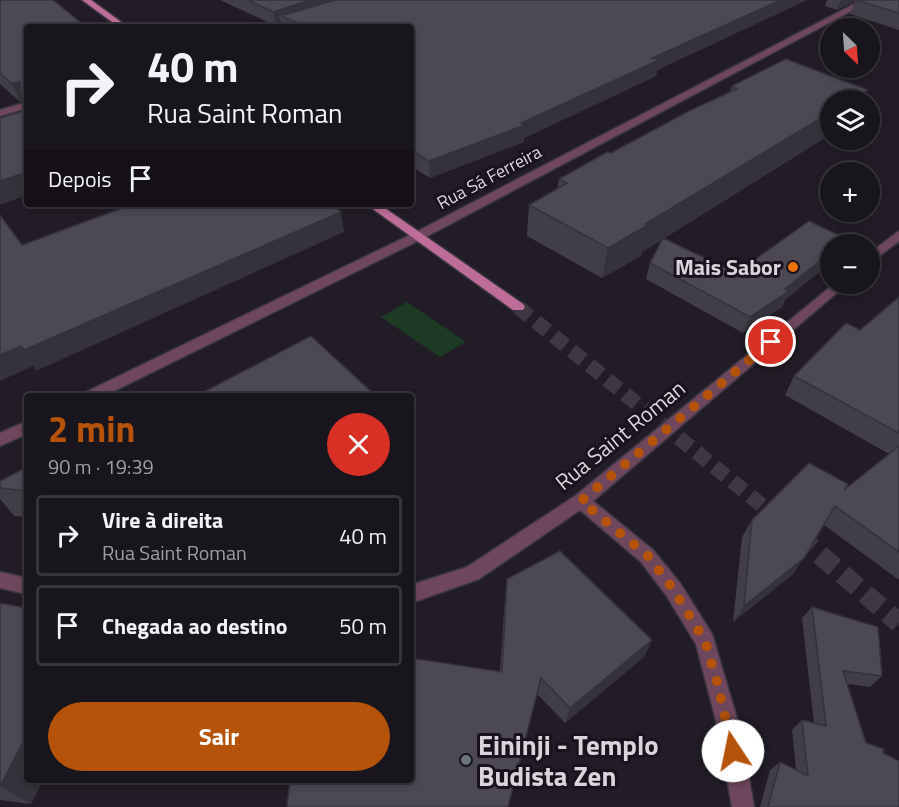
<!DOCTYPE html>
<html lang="pt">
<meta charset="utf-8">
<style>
body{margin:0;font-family:"Titillium Web",sans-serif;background:#221e25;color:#f1f3f6;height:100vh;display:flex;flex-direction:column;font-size:22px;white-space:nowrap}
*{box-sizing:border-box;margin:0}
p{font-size:20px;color:#9f9fa3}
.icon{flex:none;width:33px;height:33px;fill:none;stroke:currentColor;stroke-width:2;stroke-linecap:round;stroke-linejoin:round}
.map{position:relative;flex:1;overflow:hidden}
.panel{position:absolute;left:24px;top:393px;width:390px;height:390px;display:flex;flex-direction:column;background:#19151c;border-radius:6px;box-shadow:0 3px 9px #0003,0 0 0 2px #37343b}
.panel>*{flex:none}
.top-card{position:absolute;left:24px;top:24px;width:390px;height:183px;border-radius:6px;box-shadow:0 3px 9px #0003,0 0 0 2px #37343b;background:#19151c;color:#f1f3f6;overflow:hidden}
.needle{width:39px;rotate:155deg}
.buttons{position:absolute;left:820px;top:18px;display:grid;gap:12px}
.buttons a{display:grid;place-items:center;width:60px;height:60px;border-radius:50%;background:#19151c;box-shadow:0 3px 9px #0003,0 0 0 2px #37343b;font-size:30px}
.pin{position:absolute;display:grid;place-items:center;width:51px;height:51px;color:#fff;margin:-26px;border:3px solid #fff;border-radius:50%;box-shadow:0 2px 6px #0007}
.me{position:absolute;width:66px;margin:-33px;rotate:349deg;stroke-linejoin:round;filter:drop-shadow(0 0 4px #0008)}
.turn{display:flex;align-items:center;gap:21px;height:126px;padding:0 24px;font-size:27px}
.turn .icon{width:78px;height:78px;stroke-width:2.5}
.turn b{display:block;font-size:42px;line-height:51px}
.then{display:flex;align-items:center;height:57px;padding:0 24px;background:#0003;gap:12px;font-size:22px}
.round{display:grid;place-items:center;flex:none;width:63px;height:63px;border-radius:32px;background:#221e25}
.overview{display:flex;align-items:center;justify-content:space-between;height:102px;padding:0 24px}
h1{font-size:36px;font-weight:700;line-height:45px;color:#b45309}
.button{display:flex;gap:12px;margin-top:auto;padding:12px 24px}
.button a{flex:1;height:69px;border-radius:36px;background:#b45309;color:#fff;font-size:24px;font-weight:700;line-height:69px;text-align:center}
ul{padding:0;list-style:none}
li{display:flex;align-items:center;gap:18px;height:81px;margin:0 12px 9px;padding:0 12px;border:3px solid #37343b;border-radius:6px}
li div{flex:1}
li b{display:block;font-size:22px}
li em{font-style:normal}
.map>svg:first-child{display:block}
.green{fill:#1d3b24}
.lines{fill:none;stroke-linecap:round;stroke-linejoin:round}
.major-tunnel-far1{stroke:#3d3841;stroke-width:15;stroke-dasharray:15 8;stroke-linecap:butt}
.major-tunnel{stroke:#3d3841;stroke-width:20;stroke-dasharray:20 10;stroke-linecap:butt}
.minor-casing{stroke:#3b3640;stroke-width:3}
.major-casing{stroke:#3b3640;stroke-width:3}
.minor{fill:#6e475c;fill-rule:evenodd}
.major{fill:#be6d99;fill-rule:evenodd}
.wall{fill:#413e48}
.shaded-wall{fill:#35323b}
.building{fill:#4c4854;stroke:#35323b;stroke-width:1.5}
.route{stroke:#b45309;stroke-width:10;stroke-dasharray:0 18}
.food-dot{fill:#e8710a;stroke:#18131d;stroke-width:2}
.worship-dot{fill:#6b7280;stroke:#18131d;stroke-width:2}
.labels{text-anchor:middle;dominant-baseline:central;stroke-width:6;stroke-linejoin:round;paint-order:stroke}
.far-street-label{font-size:18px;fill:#d9d5dd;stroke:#18131d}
.poi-label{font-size:22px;font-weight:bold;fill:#d9d5dd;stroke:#18131d;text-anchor:end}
.street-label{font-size:22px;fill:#d9d5dd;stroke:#18131d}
.near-poi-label{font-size:27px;font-weight:bold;fill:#d9d5dd;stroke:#18131d;text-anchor:start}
</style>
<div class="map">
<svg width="899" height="807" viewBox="0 0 899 807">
<rect width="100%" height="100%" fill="#211c26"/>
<path class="green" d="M407 302 466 342 440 357 381 317Z"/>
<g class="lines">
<path class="major-tunnel-far1" d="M518 307 775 516"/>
<path class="major-tunnel" d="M773 515 779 519
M797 535 899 623"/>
<defs>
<path id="minor" d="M862 0H872L422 239 104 396H84L86 392 414 233Z
M27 102V108L0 116V110Z
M899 231V241L870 263V253Z
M834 284H847L593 501 653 550 680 583 712 634 741 732 754 807H732L719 732 696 644 666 595 641 562 580 510 479 579 411 603V585L467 567 575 496Z
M27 421V434L0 446V433Z
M0 572 27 578V594L0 588Z"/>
<path id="major" d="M82 0H91L128 27H119Z
M366 204H379L523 304 525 307 523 310H513Z"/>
</defs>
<use href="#minor" class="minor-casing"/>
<use href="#major" class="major-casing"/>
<use href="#minor" class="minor"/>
<use href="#major" class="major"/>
</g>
<path class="wall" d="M0 0 27 27V107L24 101 20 102 0 84Z
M220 0H807L657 70 656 76 524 138V142L430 178 411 166V27H281V25L276 26Z
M827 0H899V30L850 14 855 1 837 10 825 6Z
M732 86 831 100V134L663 239 736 273 831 244V262L785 300 782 307 743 333 646 279 650 263 662 240 642 252 641 256 602 278 527 236 529 205 557 189 559 179 611 153 730 92Z
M899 297V580L824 525 804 558 792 575 733 622 742 537 752 520 844 490 889 454 785 395 794 376 860 330Z
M27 467V517L14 516 0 499V481Z
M507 579 652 640 644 657 565 723 537 694 500 672 505 597Z
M0 603 27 780H43L31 804 0 800Z
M812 607 882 676 870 687 847 684 866 743 883 753 899 807H760L770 770 780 762 796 770 792 730 802 720 814 723 802 618Z"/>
<path class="shaded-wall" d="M310 0H354L293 21 279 15 281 25 276 26 273 12Z
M781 0H807L657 70 656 76 524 138V142L430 178 429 161 521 123 652 58Z
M841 0H856L837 10Z
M20 82V91L24 101 20 102 11 83Z
M868 90 863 100H851Z
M831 112V134L642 252 641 256 602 278 608 248 645 224Z
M27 172V195L0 205V181Z
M341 212 344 232 36 371 33 366 0 381V355Z
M831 252V262L785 300 782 307 743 333 750 317Z
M414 432 415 451 411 454V434Z
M804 558 792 575 733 622 744 606Z
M652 640 644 657 565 723 570 708Z
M27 735V780H43L31 804 0 786Z"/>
<path class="building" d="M0 0H53L86 27H27V97L20 91V82L11 83 0 73Z
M248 0H310L273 12Z
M335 0H781L652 58 659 60 521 123 525 125 429 161 411 150V27H307L279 15 288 14Z
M856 0H899V13Z
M786 59 868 90 851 100H831V112L645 224 648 225 608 248 529 205 567 183 559 179 607 152 611 153 689 111 737 89 732 86Z
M27 110V172L0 181V118Z
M133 204H331L341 212 24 350 21 346 0 355V215L22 245Z
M809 221 847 239 840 244H831V252L785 289 789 291 750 317 650 263 663 238 736 273Z
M899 297V433L794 376 846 323 860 330Z
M311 336 376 396H196Z
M899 446V552L835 506 804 558 744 606 752 520 809 463 848 484 844 490Z
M27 467V491L0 488V481Z
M560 551 652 640 570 708 541 678 508 807H287L290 780H411V658L502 672 507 579Z
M0 603 27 608V735L0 786Z
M812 607 878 627 882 676 843 671 866 743 884 749 883 753 899 761V807H768L780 762 808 776 802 720 826 726Z"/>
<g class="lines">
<path class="route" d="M733 751 717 682 705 641 673 589 648 556 581 501 771 342"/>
</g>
<circle class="food-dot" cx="793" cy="267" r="6"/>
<circle class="worship-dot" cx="466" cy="760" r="6"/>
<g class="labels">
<g class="far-street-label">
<text transform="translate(489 177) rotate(-28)">Rua Sá Ferreira</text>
</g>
<g class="poi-label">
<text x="781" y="267">Mais Sabor</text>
</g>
<g class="street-label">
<text transform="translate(620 435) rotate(-39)">Rua Saint Roman</text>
</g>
<g class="near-poi-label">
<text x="478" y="744">Eininji - Templo<tspan x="478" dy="31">Budista Zen</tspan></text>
</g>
</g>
</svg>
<div class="buttons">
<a><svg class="needle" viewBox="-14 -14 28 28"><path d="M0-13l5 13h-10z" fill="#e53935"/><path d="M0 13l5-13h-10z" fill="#9f9fa3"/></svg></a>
<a><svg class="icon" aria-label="layers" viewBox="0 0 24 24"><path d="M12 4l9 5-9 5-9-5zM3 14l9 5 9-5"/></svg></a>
<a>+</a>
<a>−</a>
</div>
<div class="pin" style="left:771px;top:342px;background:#d93025"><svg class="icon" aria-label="arrive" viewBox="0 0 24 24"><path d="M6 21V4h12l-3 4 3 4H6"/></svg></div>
<svg class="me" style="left:733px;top:751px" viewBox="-20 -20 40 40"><circle r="19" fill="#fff"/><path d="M0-13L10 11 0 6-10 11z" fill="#b45309"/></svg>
<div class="top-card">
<div class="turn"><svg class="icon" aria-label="right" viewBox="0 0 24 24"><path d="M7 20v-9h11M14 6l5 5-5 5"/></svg><div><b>40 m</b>Rua Saint Roman</div></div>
<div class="then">Depois<svg class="icon" aria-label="arrive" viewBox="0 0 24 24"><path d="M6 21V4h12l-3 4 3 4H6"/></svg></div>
</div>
<section class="panel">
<div class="overview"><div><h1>2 min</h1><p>90 m · 19:39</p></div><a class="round" style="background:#d93025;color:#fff"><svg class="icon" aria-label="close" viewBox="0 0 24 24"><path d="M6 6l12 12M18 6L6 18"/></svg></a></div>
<ul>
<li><svg class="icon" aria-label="right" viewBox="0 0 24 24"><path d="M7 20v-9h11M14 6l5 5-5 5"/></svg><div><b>Vire à direita</b><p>Rua Saint Roman</p></div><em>40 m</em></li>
<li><svg class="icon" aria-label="arrive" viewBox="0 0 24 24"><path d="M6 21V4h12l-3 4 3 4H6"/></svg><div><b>Chegada ao destino</b></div><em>50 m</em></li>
</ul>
<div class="button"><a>Sair</a></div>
</section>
</div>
